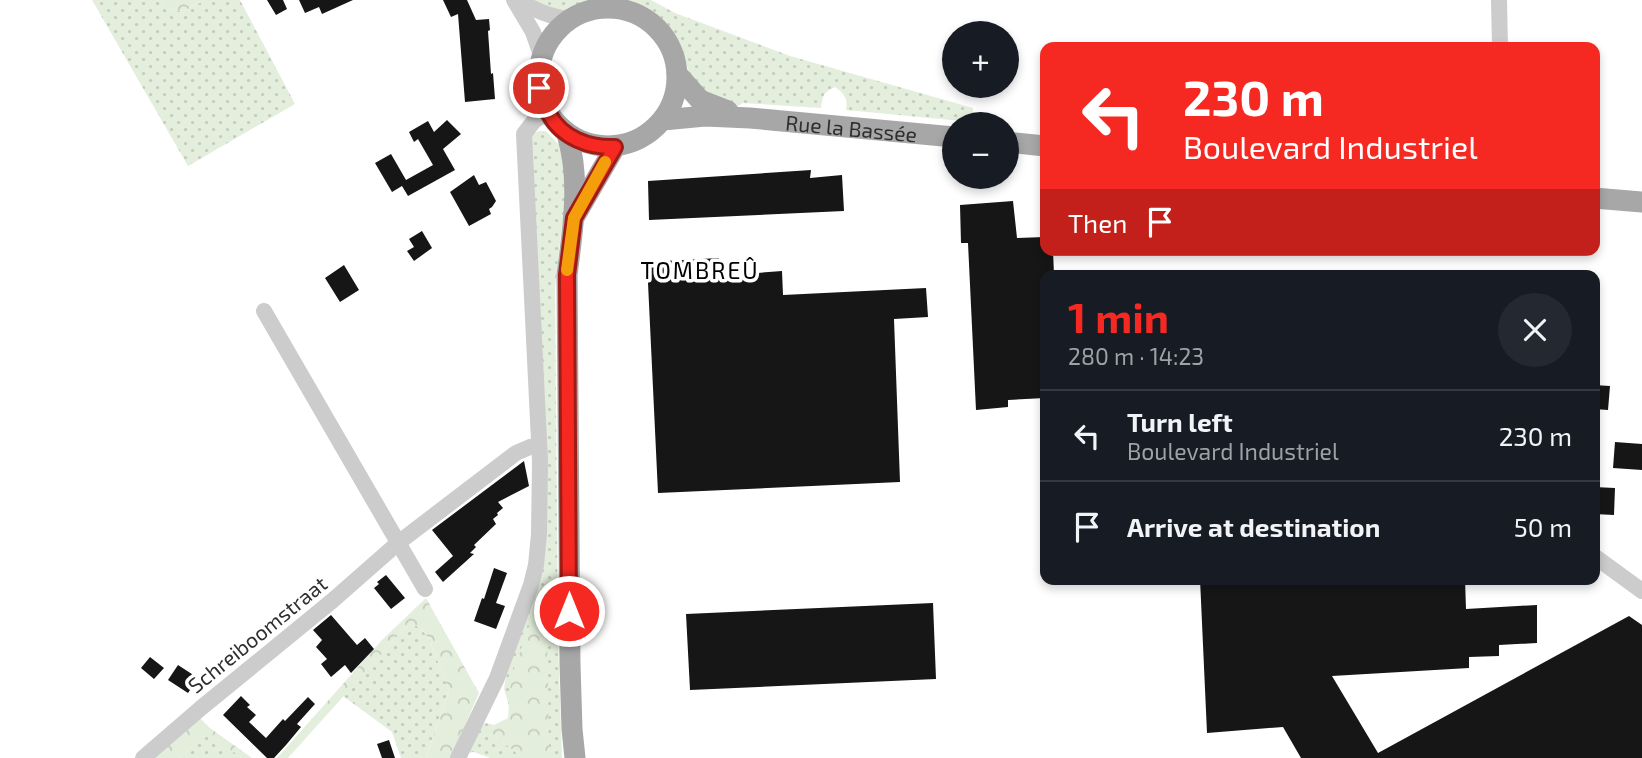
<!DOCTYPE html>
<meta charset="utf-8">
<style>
body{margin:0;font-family:"Exo 2",sans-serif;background:#242831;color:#f1f3f6;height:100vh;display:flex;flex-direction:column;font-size:26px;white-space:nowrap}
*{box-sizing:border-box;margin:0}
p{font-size:23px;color:#9ea1a6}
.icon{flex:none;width:38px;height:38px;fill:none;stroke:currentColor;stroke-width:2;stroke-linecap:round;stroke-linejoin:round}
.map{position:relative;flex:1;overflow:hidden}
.side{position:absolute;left:1040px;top:270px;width:560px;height:315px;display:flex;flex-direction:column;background:#171b24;border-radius:14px;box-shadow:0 4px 10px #0003}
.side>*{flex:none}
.hud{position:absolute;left:1040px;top:42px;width:560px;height:214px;border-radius:14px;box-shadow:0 4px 10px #0003;background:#f52922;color:#fff;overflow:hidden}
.fabs{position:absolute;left:942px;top:21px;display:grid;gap:14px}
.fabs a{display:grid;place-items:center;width:77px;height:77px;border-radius:50%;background:#171b24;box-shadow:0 4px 10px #0003;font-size:35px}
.pin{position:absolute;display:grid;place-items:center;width:60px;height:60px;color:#fff;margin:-30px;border:4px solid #fff;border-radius:50%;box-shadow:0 2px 7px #0007}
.me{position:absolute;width:77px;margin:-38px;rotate:0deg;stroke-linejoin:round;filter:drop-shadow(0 0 5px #0008)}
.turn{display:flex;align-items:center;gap:24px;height:147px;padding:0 28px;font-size:32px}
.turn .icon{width:91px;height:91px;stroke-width:2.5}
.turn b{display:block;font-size:49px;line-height:60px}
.then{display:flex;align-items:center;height:66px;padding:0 28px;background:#0003;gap:14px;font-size:26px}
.round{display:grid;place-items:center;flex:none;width:74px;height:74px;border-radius:37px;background:#242831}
.overview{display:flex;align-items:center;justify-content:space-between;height:119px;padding:0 28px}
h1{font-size:42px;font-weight:700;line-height:52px;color:#f52922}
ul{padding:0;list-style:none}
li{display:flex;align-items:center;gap:21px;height:91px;padding:0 28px;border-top:2px solid #363941}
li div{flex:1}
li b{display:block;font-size:26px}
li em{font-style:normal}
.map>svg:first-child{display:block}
.grass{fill:url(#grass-dots)}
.forest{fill:url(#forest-crowns)}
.building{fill:#161616}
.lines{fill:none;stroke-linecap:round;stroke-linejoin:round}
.minor{stroke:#ccc;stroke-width:16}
.major{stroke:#a7a7a7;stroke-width:21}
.route-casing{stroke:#9f1b16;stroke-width:18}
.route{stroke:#f52922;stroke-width:12}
.slow{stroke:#f59e0b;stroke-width:12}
.labels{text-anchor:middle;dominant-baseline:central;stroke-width:7;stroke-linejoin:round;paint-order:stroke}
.street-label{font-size:21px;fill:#2f2f2f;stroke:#fff}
.neighbourhood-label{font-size:23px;letter-spacing:2px;fill:#000;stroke:#fff}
</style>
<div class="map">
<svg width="1642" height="758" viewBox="0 0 1642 758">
<defs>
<pattern id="grass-dots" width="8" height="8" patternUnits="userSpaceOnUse" patternTransform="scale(1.75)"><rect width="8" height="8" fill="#e4eedc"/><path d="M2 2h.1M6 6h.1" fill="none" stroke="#c4ccbd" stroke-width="1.8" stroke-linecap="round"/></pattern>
<pattern id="forest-crowns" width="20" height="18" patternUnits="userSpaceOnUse" patternTransform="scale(1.75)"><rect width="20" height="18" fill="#e4eedc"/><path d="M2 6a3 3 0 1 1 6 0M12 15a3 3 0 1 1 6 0" fill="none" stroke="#c4ccbd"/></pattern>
</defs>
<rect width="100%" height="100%" fill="#fff"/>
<path class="grass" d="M92 0H161L164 9 184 11 205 0H240L295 104 188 166Z
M528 0H651L675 13 790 56 973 108 972 122 846 110C848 99 845 94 835 87 823 93 823 95 821 108L743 103 738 106 712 101 692 84 682 48 676 38 660 19 639 5 620 1 604 0 590 2 565 12Z
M539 131H546L562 148 568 212 562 224 555 288 558 640 562 758H549L547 705 510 689V709L504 689 506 677 539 578 531 135Z
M412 625 420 627 429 639 449 690 426 758H401L392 732 343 696 403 630Z
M486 723 494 725 492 733 519 755V758H490L474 752 464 753 477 726Z
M207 732 242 758H179Z"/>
<path class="forest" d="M161 0H205L184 11 164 9Z
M426 598 479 693 451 758H426L449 690 429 639 420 627 412 625 403 630 288 758H277L382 640Z
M535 609 544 611 542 628 547 627 549 758H519V755L492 733 494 725 508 718 510 689 514 669Z
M198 716 210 728 252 758H242L207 733 179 758H151Z"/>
<path class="building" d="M267 0H283L287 9 276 15Z
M299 0H353L322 14 319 7 305 13Z
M443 0H467L476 20 489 19 490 30 488 31 491 74 493 73 495 99 465 102 458 14 451 17Z
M447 120 461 134 443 149 455 170 408 196 402 186 392 192 375 163 391 154 406 180 433 165 418 139 414 142 409 132 428 121 434 132Z
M811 170 810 178 842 175 844 211 649 220 648 181Z
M474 175 479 185 486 182 496 201 492 207 489 209 491 214 469 226 450 192Z
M1013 201 1017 238 1045 237V250H1053L1054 275H1045V398L1008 400V407L976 410 968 243H961L960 205Z
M422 231 432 248 414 261 407 251 414 247 409 239Z
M719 258 718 276 782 271 783 295 926 288 928 317 894 319 900 482 658 493 647 262Z
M344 265 359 290 340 302 325 278Z
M1594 385 1610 386 1608 410 1594 409Z
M1615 442 1642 444V470L1613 468Z
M524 461 529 486 498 502 503 508 497 513 498 515 493 519 496 524 474 545 476 547 470 553 474 554 443 582 435 572 453 556 432 530Z
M1594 487 1615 488 1614 515 1594 514Z
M494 568 507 573 496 603 505 606 496 629 474 621 482 598 484 599Z
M386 575 405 598 391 609 374 588 379 584 377 582Z
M1200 579H1465L1466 609 1537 605V643L1499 645V656L1469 657V668L1332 676 1378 753 1629 616 1642 625V758H1301L1283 727 1207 733Z
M933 603 936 679 690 690 686 614Z
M331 615 357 645 365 638 374 649 351 673 345 665 331 677 321 664 327 659 316 647 322 640 313 630Z
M150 657 164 668 154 679 141 668Z
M178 665 198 678 188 693 168 680Z
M241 696 250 705 247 707 256 715 249 722 266 738 283 719 285 721 308 697 315 704 297 724 301 727 286 745 274 758H267L223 715Z
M389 740 395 758H382L377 744Z"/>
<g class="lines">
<path class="minor" d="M514 0 533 32 541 55
M519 0C535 11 550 17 569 19
M1499 0 1500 47
M264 311 425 589
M1594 556 1642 591
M143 758 201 708 332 601 398 543 516 453 530 447 539 446
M458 758 497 678 531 585 536 565 539 534 540 461 524 134 534 121 547 113"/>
<g class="major">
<circle cx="608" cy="77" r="69"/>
<path d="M677 74 700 100 728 111"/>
<path id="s1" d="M663 120 705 116 750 118 954 137"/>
<path d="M567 134C581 180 573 228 567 275L570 664 572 729 575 758"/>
<path d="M1006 142 1045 146"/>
<path d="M1594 198 1642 202"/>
<path d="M575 216 615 147"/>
</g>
</g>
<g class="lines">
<defs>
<path id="route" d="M539 88C542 97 544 106 549 114 562 138 589 148 615 147L574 218 567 275 569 611"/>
</defs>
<use href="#route" class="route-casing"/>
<use href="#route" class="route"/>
<path class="slow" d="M567 270 574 218 605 162"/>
</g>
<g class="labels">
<g class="street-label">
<text stroke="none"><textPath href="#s1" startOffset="189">Rue la Bassée</textPath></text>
<text transform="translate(257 634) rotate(-39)">Schreiboomstraat</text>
</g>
<g class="neighbourhood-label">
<text x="700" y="270">TOMBREÛ</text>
</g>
</g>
</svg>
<div class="fabs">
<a>+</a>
<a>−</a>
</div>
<div class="pin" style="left:539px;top:88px;background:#d93025"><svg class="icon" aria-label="arrive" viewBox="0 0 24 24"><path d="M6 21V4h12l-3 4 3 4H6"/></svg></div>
<svg class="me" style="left:569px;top:611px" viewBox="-20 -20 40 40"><circle r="17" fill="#f52922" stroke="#fff" stroke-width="3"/><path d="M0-11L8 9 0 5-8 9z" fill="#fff"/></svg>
<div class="hud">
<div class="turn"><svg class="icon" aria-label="left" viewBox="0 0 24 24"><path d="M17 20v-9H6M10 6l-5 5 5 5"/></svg><div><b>230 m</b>Boulevard Industriel</div></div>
<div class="then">Then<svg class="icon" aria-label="arrive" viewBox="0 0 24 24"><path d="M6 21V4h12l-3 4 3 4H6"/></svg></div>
</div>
<section class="side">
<div class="overview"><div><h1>1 min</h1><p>280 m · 14:23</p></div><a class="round"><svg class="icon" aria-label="close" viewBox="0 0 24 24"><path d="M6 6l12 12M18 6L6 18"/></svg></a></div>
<ul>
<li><svg class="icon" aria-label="left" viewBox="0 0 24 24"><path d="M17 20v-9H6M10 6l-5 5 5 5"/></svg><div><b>Turn left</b><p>Boulevard Industriel</p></div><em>230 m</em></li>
<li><svg class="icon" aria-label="arrive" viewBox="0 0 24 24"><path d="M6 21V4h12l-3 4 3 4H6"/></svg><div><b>Arrive at destination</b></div><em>50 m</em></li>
</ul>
</section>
</div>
